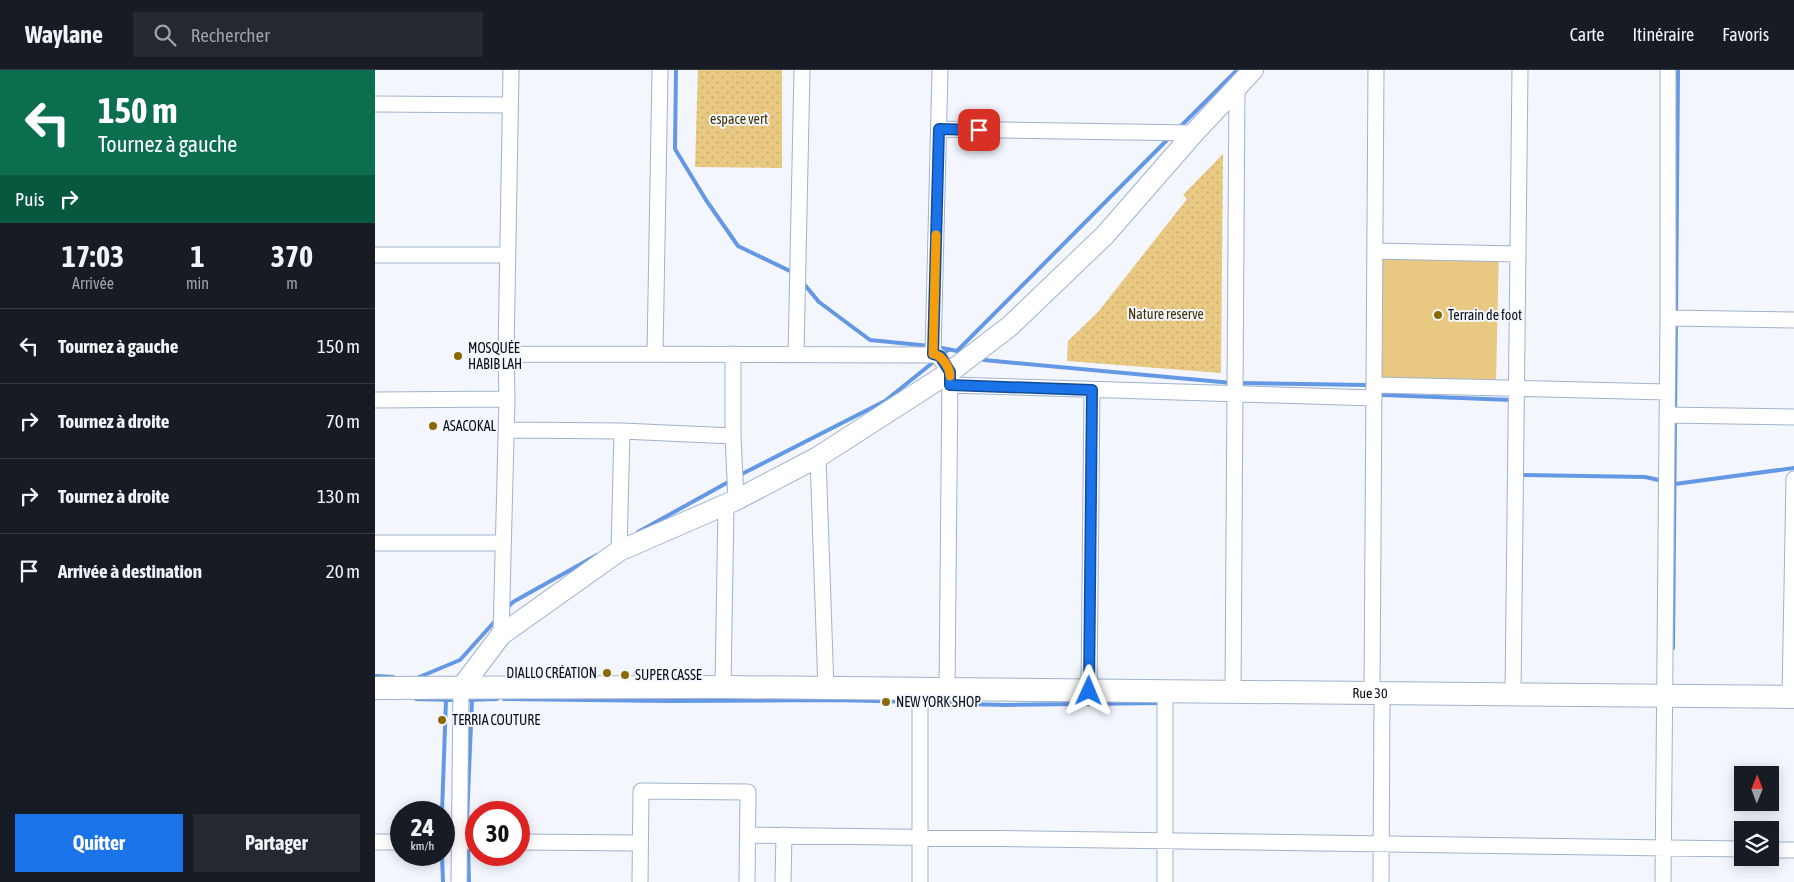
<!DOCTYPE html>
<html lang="fr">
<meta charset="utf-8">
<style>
body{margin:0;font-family:"Asap Condensed",sans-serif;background:#242831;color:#f1f3f6;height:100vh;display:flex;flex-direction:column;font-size:19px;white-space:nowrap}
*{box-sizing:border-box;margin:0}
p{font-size:16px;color:#9ea1a6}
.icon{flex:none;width:28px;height:28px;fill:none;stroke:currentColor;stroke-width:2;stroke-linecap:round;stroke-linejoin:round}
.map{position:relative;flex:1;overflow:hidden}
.details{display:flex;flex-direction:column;background:#171b24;width:375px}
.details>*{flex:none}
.guide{background:#0b6e4f;color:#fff;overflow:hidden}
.needle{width:32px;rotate:1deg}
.controls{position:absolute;left:1359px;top:696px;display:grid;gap:10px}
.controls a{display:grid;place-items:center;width:45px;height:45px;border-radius:0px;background:#171b24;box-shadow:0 2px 12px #0003;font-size:25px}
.speed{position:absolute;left:15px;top:731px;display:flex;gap:10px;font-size:25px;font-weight:700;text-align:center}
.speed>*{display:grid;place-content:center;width:65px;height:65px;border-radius:50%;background:#171b24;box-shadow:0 2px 12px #0003;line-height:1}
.speed small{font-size:12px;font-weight:400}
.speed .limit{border:8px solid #d22;background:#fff;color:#111}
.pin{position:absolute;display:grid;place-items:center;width:42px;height:42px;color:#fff;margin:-21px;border-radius:10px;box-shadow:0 2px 8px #0006}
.me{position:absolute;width:55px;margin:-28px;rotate:1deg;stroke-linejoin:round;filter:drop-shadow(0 0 4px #0008)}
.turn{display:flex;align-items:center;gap:18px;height:105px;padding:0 15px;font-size:22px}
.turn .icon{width:65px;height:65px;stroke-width:2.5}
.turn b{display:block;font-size:35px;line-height:42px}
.then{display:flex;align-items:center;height:48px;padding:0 15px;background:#0003;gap:10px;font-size:19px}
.eta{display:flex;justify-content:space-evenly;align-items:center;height:85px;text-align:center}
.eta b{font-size:30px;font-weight:700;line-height:35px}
.primary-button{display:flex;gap:10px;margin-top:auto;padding:10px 15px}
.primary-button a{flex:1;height:58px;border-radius:0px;background:#1a73e8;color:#fff;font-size:20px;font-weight:700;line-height:58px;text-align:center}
.primary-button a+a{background:#242831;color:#f1f3f6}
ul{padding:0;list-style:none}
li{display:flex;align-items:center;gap:15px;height:75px;padding:0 15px;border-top:1px solid #363941}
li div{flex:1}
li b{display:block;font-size:19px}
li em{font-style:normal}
header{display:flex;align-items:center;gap:30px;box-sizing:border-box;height:70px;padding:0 25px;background:#171b24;border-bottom:1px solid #363941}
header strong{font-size:24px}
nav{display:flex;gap:28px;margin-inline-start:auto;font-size:18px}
.search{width:350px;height:45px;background:#242831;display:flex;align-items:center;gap:12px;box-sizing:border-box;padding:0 18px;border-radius:0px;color:#9ea1a6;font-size:19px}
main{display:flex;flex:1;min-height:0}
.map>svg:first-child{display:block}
.park{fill:url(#park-dots)}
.pitch{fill:#e9c881}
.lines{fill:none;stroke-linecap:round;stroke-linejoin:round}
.stream{stroke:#6498e5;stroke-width:4}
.minor-casing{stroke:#a0b2cd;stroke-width:17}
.tertiary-casing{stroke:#a0b2cd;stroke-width:22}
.secondary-casing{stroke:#a0b2cd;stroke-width:24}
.minor{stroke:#fff;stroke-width:15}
.tertiary{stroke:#fff;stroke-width:20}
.secondary{stroke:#fff;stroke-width:22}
.route-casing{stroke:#114b97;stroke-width:12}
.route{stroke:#1a73e8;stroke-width:9}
.slow{stroke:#f59e0b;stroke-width:9}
.poi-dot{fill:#8a6806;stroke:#f3f7fd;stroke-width:2}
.labels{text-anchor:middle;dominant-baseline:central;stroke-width:4;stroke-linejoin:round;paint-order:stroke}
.park-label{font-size:14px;fill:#423104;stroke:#f3f7fd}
.poi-label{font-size:14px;fill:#080e17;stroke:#f3f7fd;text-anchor:start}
.street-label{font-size:14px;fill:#080e17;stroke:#f3f7fd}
</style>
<header>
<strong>Waylane</strong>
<div class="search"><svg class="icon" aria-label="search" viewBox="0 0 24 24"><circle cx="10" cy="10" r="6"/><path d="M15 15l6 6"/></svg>Rechercher</div>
<nav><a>Carte</a><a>Itinéraire</a><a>Favoris</a></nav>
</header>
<main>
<section class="details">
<div class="guide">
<div class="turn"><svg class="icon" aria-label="left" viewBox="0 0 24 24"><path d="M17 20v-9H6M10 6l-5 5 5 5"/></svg><div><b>150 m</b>Tournez à gauche</div></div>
<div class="then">Puis<svg class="icon" aria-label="right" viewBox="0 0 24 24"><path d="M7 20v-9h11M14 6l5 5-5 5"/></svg></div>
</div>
<div class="eta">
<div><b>17:03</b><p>Arrivée</p></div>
<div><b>1</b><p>min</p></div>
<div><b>370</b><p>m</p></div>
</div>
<ul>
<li><svg class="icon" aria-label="left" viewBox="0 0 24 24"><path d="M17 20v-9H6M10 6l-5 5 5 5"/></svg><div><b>Tournez à gauche</b></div><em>150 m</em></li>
<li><svg class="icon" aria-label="right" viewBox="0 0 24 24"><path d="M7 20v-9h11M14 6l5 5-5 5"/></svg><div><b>Tournez à droite</b></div><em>70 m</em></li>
<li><svg class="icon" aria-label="right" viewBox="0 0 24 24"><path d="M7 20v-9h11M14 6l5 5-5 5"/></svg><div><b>Tournez à droite</b></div><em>130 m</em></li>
<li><svg class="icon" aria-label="arrive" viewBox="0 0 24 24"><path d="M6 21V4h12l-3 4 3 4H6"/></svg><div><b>Arrivée à destination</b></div><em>20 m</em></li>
</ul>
<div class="primary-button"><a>Quitter</a><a>Partager</a></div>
</section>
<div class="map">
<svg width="1419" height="812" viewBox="0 0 1419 812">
<defs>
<pattern id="park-dots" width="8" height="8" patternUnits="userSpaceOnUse" patternTransform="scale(1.25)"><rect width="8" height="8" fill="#e9c881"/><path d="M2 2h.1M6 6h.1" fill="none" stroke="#c6ab6f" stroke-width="1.8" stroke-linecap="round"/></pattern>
</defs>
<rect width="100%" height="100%" fill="#f3f7fd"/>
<path class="park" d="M323 0H407V98L320 97Z
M848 84 846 303 692 291 693 271 723 242 812 129 808 125Z"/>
<path class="pitch" d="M1004 173 1124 177 1121 315 1002 312Z"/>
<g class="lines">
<path class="stream" d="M301 0 300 79 331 130 363 176 417 202
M804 58 862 0
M429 214 444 232 495 270 555 276
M1301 245 1303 0
M562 277 582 281 796 66
M566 286 574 279
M609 290 857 313
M864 313 991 315 994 317
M1002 322 1008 325 1137 330
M1300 343 1301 252
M1146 403V405L1270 407 1288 411
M363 406 510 331 561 290
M1295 413 1300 414 1419 398
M263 462 357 410
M131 539 138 532 222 485
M1298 578 1300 350
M0 606 18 607
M42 608 85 590 121 550
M41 629 82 630
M129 629 293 631 461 630 542 632
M89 630 122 629
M549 633 631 635 786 633
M67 742 71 630
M93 768 92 750 97 630
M93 775 94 812
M67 785 68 812"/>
<defs>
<path id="minor" d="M0 34 135 35
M565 59 819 63
M1000 181 1143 184
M0 185H133
M1293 248 1419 250
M131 284 562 285 575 302 572 620
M280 284 285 0
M358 284V366L361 430
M421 284 427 0
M558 284 565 0
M575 315 999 328
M1000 315 1292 322
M0 330 132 329
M1292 345 1419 347
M132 360 247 361 358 366
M443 387 451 619
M0 473H128
M244 481 247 361
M126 565 132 329 131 284 136 0
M348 617 351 434
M545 620V812
M714 621 717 320
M790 622V812
M858 623 862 17
M997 624 1001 0
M1138 625 1145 0
M1415 627 1419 409
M373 765 1368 779
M69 771H101
M0 772H26
M144 772 265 773
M1395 780H1419
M84 812 86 618
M265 812 266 721 373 722 372 812
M408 812 409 765
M1006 812 1007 624
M1288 812 1293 248V0"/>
<path id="tertiary" d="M86 618 126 565 244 481 361 430 443 387 575 302 635 256 730 165 819 63 878 0"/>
<g id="secondary">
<path id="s1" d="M0 618 348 617 1419 627"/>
</g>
</defs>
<use href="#minor" class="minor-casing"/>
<use href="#tertiary" class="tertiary-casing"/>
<use href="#secondary" class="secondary-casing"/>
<use href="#minor" class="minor"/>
<use href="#tertiary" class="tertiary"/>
<use href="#secondary" class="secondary"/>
</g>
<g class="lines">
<defs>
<path id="route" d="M604 60 564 59 558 284 565 286 575 302V315L717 320 714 621"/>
</defs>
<use href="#route" class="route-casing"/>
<use href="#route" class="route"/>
<path class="slow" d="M561 165 558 284C567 285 575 298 575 306"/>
</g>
<g class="poi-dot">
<circle cx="1063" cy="245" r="5"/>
<circle cx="83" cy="286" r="5"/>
<circle cx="58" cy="356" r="5"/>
<circle cx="232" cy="603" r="5"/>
<circle cx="250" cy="605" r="5"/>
<circle cx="511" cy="632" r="5"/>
<circle cx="67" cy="650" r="5"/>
</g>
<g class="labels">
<g class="park-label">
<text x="364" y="49">espace vert</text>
<text x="791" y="244">Nature reserve</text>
</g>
<g class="poi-label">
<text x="1073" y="245">Terrain de foot</text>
<text x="93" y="278">MOSQUÉE<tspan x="93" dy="16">HABIB LAH</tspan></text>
<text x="68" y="356">ASACOKAL</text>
<text x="222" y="603" text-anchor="end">DIALLO CRÉATION</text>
<text x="260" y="605">SUPER CASSE</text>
<text x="521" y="632">NEW YORK SHOP</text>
<text x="77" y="650">TERRIA COUTURE</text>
</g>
<g class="street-label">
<text stroke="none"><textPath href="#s1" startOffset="995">Rue 30</textPath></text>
</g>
</g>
</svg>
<div class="controls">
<a><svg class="needle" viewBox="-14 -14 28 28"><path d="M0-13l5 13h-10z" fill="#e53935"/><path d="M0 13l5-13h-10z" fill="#9ea1a6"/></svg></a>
<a><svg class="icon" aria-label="layers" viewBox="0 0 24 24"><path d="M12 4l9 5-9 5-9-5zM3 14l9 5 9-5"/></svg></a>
</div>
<div class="speed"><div>24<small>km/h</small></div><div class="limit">30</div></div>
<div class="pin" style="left:604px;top:60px;background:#d93025"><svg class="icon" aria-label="arrive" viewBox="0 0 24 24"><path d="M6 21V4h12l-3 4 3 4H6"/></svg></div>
<svg class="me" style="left:714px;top:621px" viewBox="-20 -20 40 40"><path d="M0-17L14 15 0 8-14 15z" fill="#1a73e8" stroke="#fff" stroke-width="4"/></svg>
</div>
</main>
